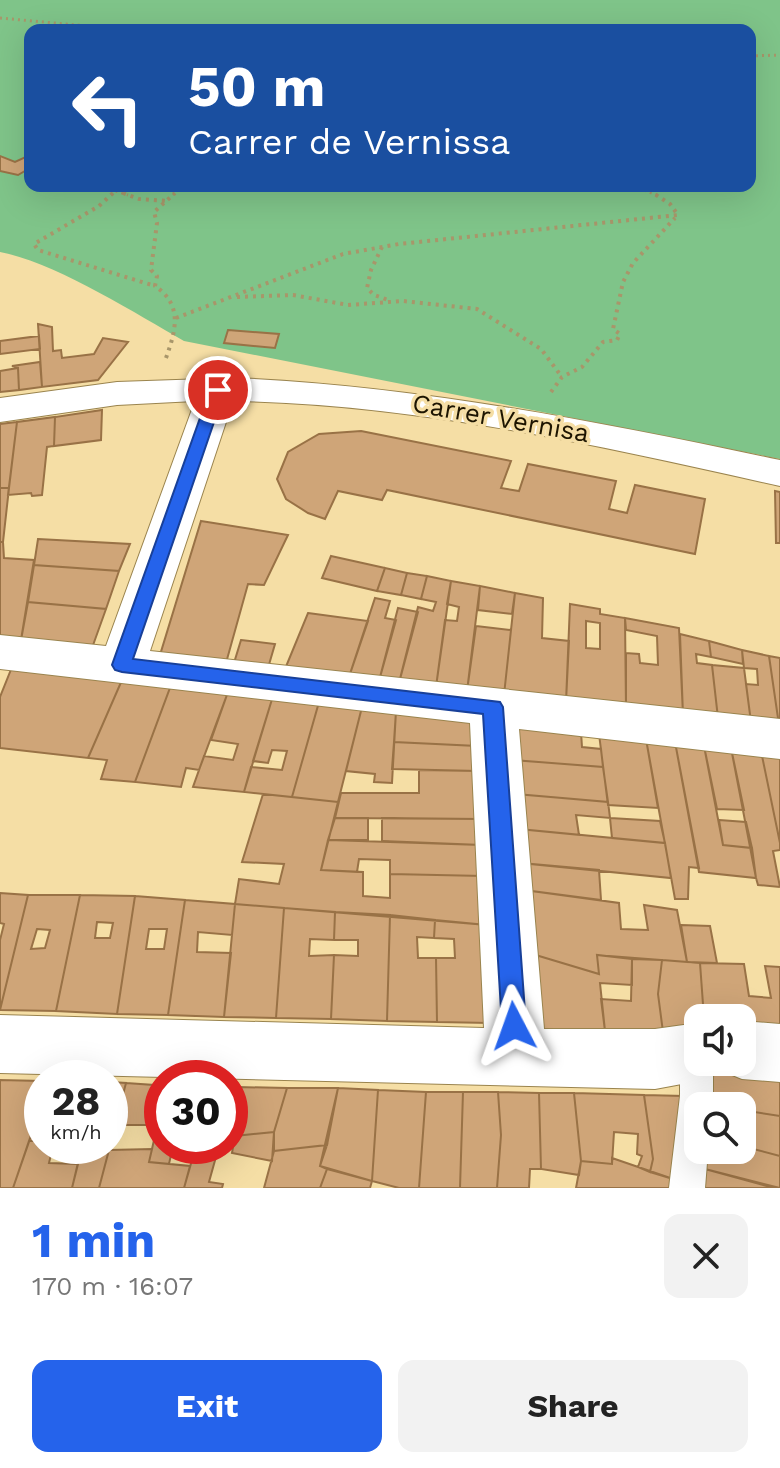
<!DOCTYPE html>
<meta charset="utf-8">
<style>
body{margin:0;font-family:"Work Sans",sans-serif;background:#f2f2f2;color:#222;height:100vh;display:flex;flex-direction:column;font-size:30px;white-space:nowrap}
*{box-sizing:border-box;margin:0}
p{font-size:26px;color:#767676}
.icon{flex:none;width:44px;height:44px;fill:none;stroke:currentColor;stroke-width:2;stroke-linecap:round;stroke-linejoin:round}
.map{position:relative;height:1188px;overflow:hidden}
.drawer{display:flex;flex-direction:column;background:#fff;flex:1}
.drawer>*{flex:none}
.guide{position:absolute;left:24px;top:24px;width:732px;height:168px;border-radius:16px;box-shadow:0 8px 32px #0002;background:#1a4fa0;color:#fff;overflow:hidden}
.controls{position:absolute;left:684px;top:1004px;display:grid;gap:16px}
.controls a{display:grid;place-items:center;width:72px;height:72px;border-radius:16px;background:#fff;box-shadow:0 8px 32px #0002;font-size:40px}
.speed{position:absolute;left:24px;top:1060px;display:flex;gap:16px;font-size:40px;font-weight:700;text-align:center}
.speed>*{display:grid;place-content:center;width:104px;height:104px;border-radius:50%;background:#fff;box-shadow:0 8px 32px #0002;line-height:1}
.speed small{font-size:20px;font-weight:400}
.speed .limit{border:12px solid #d22;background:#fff;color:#111}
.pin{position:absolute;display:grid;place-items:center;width:68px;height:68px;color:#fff;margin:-34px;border:4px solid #fff;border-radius:50%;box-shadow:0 2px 8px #0007}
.me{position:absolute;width:88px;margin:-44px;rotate:356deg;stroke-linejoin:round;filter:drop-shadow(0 0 6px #0008)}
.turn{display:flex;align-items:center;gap:28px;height:168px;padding:0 32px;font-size:36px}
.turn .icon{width:104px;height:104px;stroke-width:2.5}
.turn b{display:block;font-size:56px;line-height:68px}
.round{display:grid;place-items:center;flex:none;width:84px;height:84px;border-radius:16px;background:#f2f2f2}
.head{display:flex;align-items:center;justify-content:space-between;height:136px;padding:0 32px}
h1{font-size:48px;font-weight:700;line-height:60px;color:#2563eb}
.primary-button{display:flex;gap:16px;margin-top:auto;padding:16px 32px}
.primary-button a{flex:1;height:92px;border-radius:16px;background:#2563eb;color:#fff;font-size:32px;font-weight:700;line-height:92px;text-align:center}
.primary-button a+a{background:#f2f2f2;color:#222}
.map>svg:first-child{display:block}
.green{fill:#7fc489;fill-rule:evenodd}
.building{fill:#cfa578;stroke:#997246;stroke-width:2;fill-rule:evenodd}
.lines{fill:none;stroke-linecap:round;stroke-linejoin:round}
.lane-casing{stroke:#9a844e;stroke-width:2}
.street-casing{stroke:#9a844e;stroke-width:2}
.path-far1{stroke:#a8966a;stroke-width:3;stroke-dasharray:2 4;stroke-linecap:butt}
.path{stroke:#a8966a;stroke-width:4;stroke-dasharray:3 5;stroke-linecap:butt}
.lane{fill:#fff;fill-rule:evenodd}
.street{fill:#fff;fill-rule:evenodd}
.route{fill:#2563eb;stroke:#184099;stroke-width:2}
.labels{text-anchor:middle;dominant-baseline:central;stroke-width:7;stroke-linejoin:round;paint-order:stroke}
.street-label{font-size:26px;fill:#1d1501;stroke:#f5dea5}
</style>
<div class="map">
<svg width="780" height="1188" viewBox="0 0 780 1188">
<rect width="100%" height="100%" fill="#f5dea5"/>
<path class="green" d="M0 0H780V459L184 341C135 313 54 262 0 252ZM30 30H750V186H30Z"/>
<path class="building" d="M30 155V168L18 175 0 171V156L15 162Z
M38 324 52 327 53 351 61 350 62 358 94 354 103 338 128 342 98 380 42 387Z
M228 330 279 334 275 348 224 343Z
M39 336 40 349 0 354V341Z
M40 362 42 387 19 390 18 368 12 366Z
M18 368 19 390 0 392V371Z
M102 410 101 440 54 446 55 417Z
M55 417 54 446 47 447 42 495 32 496 31 493 8 495 17 422Z
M17 422 9 488H0V424Z
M361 431 511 461 501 488 519 491 528 464 616 481 609 509 627 513 635 485 705 499 695 554 387 490 382 500 338 491 325 519 308 513 286 499 277 479 288 452 319 434Z
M0 488H9L3 542H0Z
M775 491 780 492V543H776Z
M201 521 288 535 264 585 248 584 226 663 160 655Z
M38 539 130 544 119 571 34 565Z
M0 542H3L4 558 34 560 21 640 0 639Z
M331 556 385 568 377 591 322 578Z
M34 565 119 571 106 609 28 602Z
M385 568 407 573 401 595 377 591Z
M407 573 427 576 421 599 401 595Z
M427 576 451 581 436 687 399 683 418 607 433 611 436 602 421 599Z
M451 581 480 586 467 691 436 687 445 620 457 621 459 607 447 604Z
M480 586 515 593 512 614 478 610Z
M515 593 543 598 542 638 569 641 566 702 504 695Z
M375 598 390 601 385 618 396 620 379 681 349 677Z
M28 602 106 609 92 648 21 640Z
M570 604 600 609V614L625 618 626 709 566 702ZM586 621 600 623V649L586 648Z
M398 608 418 612 399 683 379 681Z
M308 613 368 621 349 677 285 669Z
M625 618 679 628 683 715 626 709V653L639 654 640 663 658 665 657 636 626 630Z
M476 626 511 630 504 695 467 691Z
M680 634 709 641 711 657 696 654 697 663 712 665 718 718 683 715Z
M241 640 275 644 268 668 234 663Z
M709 641 742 650 743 664 711 657Z
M742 650 769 656 779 725 751 722 746 684 758 685 757 669 744 668Z
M769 656 780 658V726L779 725Z
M712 665 744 668 751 722 718 718Z
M12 667 122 680 88 758 0 748V697Z
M122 680 171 685 135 782 101 779 107 760 88 758Z
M171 685 228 692 199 770 186 768 181 787 135 782Z
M228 692 273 696 244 792 193 787 204 756 233 760 238 744 211 740Z
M273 696 319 702 292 797 244 792 251 767 282 770 287 751 272 750 268 763 253 761Z
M319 702 362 707 338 802 292 797Z
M362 707 396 711 392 783 374 782 375 774 346 771Z
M396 711 468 719 476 725 477 746 394 742Z
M515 724 581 732 582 747 601 749 603 767 513 760Z
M599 734 646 739 658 808 608 805Z
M646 739 675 742 699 868 689 867 688 899H675Z
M394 742 477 746 478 771 392 769Z
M675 742 704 746 723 845 752 848 756 878 699 872Z
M704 746 731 748 744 810 717 809Z
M731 748 761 751 780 843V850L773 851 780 887 758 885 756 878Z
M761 751 780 754V843Z
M513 760 603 767 608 802 516 794Z
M419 770 478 771 480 819 335 818 341 793H419Z
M263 794 338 802 321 870 363 872V896L390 898V874L484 876 486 925 235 904 239 879 279 884 284 864 242 862Z
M516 794 608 802 610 818 576 815 579 835 519 829Z
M335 818H368V840H328Z
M382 818 480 819 482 845 382 841Z
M610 818 660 821 665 843 612 838Z
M719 820 746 822 752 848 723 845Z
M519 829 665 843 671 878 521 863Z
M328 840 482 845 484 876 390 874V860L359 859 357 872 321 870Z
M521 863 599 870 601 900 524 890Z
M524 890 619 903 621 929 648 930 644 905 677 910 687 962 597 955 599 974 529 953Z
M0 893 28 895 0 1010V940L4 924 0 923Z
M28 895H80L56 1011 0 1010ZM37 929 50 930 45 948 31 949Z
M80 895 135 896 117 1014 56 1011ZM97 922 113 923 110 938H95Z
M135 896 185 900 168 1015 117 1014ZM149 929H167L164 949H146Z
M185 900 235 904 232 935 198 932 197 952 231 953 224 1017 168 1015Z
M235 904 284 908 276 1018 224 1017Z
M284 908 335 912 334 940 310 939 309 956 334 955 331 1019 276 1018Z
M335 912 390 915 387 1021 331 1019 334 955 358 956V940H334Z
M390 915 435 920 434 938 417 937 418 958H436L437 1022 387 1021Z
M435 920 486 925 490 1023 437 1022 436 958H455L454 939 434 938Z
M681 925 710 926 717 963 687 962Z
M529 953 599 974 597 955 632 959V985L600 983 605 1031 534 1030Z
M632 959 662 960 658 994 663 1032 605 1031 601 999 631 1001Z
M662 960 700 963 704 1018H698V1033L663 1032 658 994Z
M700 963 744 964 749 996 771 998 765 966 780 967V1034H742V1018H704Z
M714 1064 780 1076V1116L742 1110V1106L711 1105Z
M0 1080 42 1081V1104L13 1188H0Z
M110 1082 126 1083 115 1125H110Z
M126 1083 154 1085 148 1125H115Z
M154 1085H162V1146H173L169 1164 149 1162 157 1127 148 1125Z
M230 1086 237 1087 235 1136 230 1137Z
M237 1087 287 1088 274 1132 235 1136Z
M287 1088H338L327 1145 274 1151V1132Z
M338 1088 378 1090 372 1181 320 1166Z
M378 1090 426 1092 419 1188H399L372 1181Z
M426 1092H463L460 1188H419Z
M463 1092H498L501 1135 497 1188H460Z
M498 1092 539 1093 541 1169H530L529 1188H497L501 1135Z
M539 1093H574L581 1161 579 1175 541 1169Z
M574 1093 644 1095 653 1159 650 1172 638 1167 642 1156 637 1154 638 1134 614 1132 612 1164 581 1161Z
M644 1095 683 1096 676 1180 650 1172 653 1159Z
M42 1104V1141H29Z
M742 1110 780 1116V1156L742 1146Z
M274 1132 272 1161 232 1153 235 1136Z
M29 1141H42V1146H53L49 1163 78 1164 72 1188H13Z
M327 1145 320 1166 327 1169 320 1188H264L274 1151Z
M82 1146H110L99 1188H72Z
M196 1146H219L209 1182 223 1184 222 1188H184Z
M742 1146 780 1156V1188L705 1169 707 1150H742Z
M152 1149 149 1162 190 1166 184 1188H99L109 1150Z
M612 1158 676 1180 675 1188H576L581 1161 612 1164Z
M327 1169 372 1181 370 1188H320Z
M705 1169 774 1188H703Z"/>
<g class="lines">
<defs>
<path id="lane" d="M696 1036 698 1062H713V1106H698V1150H708L705 1188H669L680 1096V1052L684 1041Z"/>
<path id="street" d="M235 378C420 386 599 422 780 460V486C600 446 418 404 233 401L150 651 780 719V759L519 729 544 1029H655L698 1023V1062H742V1021L780 1024V1082L742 1079 720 1070 698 1081 655 1089 0 1073V1015L484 1028 470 723 0 669V635L106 646 195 401 117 405 0 422V398L117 382Z"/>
</defs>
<use href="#lane" class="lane-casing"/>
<use href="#street" class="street-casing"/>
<path class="path-far1" d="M0 18 131 30
M750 56 780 55
M633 186 657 195
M111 195 116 191 128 195
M173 195 183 186"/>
<path class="path" d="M113 193 99 206 34 244 38 250 155 286
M123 193 139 199 169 201
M382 247 371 270 367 288 374 295 388 300
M237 297 293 295 348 305 403 301 477 309 541 349 562 377
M176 318 343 254 399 244 678 215 670 204 653 193
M166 358C176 330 183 305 155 286L157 276 151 270 157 223 154 212 175 193
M551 392 562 377 582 367 603 342 617 340 620 334 613 329 623 282 633 263 675 218"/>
<use href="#lane" class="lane"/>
<use href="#street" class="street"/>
</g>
<path class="route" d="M218 386 225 390 133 659 500 702 503 707 526 1026 522 1035 514 1038 505 1035 502 1026 483 714 122 672 115 670 112 665 210 390Z"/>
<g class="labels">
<g class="street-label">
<text transform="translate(501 418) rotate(10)">Carrer Vernisa</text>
</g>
</g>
</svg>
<div class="controls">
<a><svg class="icon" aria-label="sound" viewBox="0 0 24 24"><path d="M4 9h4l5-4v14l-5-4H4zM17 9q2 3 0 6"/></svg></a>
<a><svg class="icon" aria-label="search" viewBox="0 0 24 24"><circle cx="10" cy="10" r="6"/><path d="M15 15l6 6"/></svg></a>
</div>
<div class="speed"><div>28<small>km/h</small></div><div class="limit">30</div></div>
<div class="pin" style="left:218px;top:390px;background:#d93025"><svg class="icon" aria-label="arrive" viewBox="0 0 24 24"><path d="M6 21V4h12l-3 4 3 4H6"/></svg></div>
<svg class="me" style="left:514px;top:1026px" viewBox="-20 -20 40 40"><path d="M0-17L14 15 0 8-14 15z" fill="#2563eb" stroke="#fff" stroke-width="4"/></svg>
<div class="guide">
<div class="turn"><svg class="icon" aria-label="left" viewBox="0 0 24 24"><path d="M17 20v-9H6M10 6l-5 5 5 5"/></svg><div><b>50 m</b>Carrer de Vernissa</div></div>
</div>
</div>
<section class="drawer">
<div class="head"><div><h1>1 min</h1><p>170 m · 16:07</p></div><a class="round"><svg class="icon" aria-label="close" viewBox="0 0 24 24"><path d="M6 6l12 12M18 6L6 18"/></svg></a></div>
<div class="primary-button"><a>Exit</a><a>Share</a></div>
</section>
